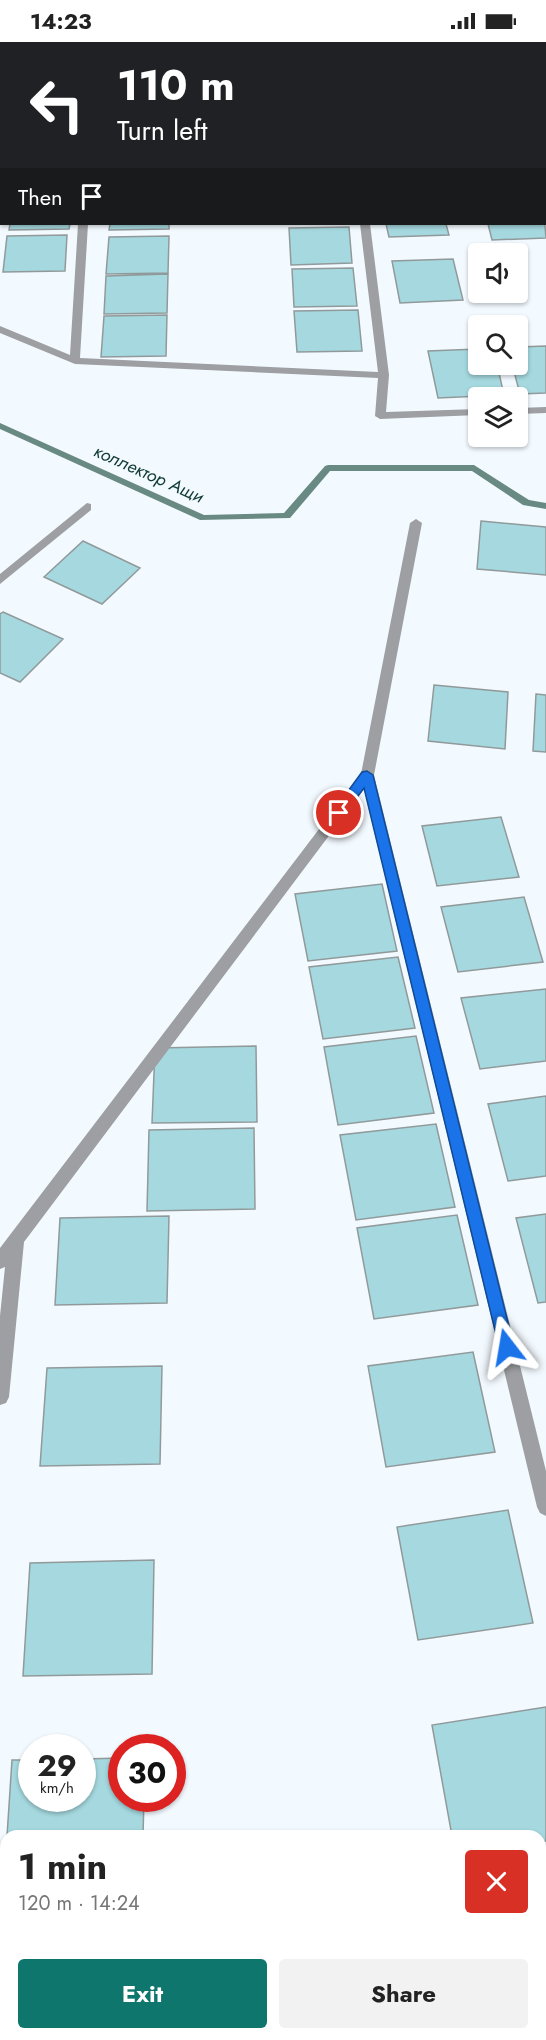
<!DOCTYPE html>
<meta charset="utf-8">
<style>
body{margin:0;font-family:Jost,sans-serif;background:#f2f2f2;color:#222;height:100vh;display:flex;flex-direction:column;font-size:22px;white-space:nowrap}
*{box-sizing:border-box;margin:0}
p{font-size:20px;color:#767676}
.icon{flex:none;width:33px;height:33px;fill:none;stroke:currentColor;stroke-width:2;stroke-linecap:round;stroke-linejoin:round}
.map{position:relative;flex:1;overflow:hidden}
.sheet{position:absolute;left:0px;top:1788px;width:546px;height:210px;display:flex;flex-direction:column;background:#fff;border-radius:18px 18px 0 0;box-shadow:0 2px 4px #0004}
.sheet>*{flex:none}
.guide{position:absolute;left:0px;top:0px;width:546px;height:183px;box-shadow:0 2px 4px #0004;background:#202124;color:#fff;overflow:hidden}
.tools{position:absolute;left:468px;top:201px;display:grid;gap:12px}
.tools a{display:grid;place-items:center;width:60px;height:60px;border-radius:6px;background:#fff;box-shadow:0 2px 4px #0004;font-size:30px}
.speed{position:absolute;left:18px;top:1692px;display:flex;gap:12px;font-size:30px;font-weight:700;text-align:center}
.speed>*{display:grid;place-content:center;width:78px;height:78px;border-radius:50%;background:#fff;box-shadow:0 2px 4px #0004;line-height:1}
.speed small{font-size:15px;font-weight:400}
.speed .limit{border:9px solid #d22;background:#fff;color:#111}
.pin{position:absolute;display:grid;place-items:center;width:51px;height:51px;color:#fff;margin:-26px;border:3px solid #fff;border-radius:50%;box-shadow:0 2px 6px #0007}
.me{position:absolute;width:66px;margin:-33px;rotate:346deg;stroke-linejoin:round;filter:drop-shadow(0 0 4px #0008)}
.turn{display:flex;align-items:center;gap:21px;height:126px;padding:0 18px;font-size:27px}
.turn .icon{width:78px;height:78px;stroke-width:2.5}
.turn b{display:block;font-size:42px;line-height:51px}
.then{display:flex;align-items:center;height:57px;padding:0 18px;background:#0003;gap:12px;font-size:22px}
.round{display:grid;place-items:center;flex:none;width:63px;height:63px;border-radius:6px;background:#f2f2f2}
.headline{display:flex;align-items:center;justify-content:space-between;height:102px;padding:0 18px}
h1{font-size:36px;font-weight:700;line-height:45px}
.action{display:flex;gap:12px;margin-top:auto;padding:12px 18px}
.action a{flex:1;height:69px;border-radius:6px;background:#0f766e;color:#fff;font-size:24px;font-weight:700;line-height:69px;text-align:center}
.action a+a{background:#f2f2f2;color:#222}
.status{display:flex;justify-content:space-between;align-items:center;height:42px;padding:0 30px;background:#fff;direction:ltr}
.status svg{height:16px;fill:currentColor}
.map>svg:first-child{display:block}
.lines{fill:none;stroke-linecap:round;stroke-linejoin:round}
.stream{fill:#698a82;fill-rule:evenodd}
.building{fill:#a5d8df;stroke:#919a9b;stroke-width:1.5}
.minor{fill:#9d9fa2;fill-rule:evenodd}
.route{fill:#1a73e8;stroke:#114b97;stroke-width:1.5}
.labels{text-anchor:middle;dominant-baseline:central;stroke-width:4.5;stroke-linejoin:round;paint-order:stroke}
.far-water-label{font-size:18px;font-style:italic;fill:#133d34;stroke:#f3faff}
</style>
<div class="status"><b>14:23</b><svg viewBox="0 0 49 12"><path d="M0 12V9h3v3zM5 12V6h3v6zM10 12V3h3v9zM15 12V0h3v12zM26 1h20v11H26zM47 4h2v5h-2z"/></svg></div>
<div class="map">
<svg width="546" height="1998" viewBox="0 0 546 1998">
<rect width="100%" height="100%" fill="#f3faff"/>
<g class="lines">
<path class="stream" d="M0 381 204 473 284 471 325 424 328 423H474L529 458 546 461V467L523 463 472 429H330L290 476 200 478 0 387Z"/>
</g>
<path class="building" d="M544 173 546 196 492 198 488 182H544Z
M10 182H70L69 187 9 188Z
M110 182H169V187L109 188Z
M386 182H446L449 193 389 195Z
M349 185 352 221 291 223 289 186Z
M67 193 65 229 3 230 7 194Z
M169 194 168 231 106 232 109 195Z
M453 217 463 258 400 261 392 219Z
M353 226 357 264 294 265 292 227Z
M168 232 167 271 104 272 106 234Z
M358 268 362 309 297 310 294 269Z
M167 273 166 314 101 315 104 274Z
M546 304V351L520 352 512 322H518V305Z
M478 307V322H497L504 353 438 356 428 309Z
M481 479 546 485V533L477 527Z
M83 499 140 526 102 562 44 535Z
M3 570 63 597 20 640 0 631V572Z
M434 643 508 650 505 707 428 699Z
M536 652 546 653V710L533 709Z
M501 775 519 835 437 844 422 784Z
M382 842 397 909 308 919 295 852Z
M524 855 543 920 458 930 441 865Z
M398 915 415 986 323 997 309 925Z
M546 947V1019L480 1027 461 956Z
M416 994 434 1071 338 1083 324 1005Z
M256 1004 257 1080 152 1081 155 1006Z
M546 1054V1134L508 1139 488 1062Z
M436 1082 455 1165 356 1178 340 1093Z
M254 1086 255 1167 147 1169 149 1088Z
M546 1172V1260L538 1261 516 1176Z
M457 1173 478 1263 374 1277 357 1186Z
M169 1174 167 1261 55 1263 60 1176Z
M473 1310 495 1410 386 1425 368 1324Z
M162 1324 160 1422 40 1424 47 1326Z
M508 1468 533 1581 418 1598 397 1485Z
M154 1518 152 1632 23 1634 30 1521Z
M546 1665V1799L540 1800V1794H452L432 1683Z
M122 1716V1756H144L143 1794H7L12 1718H32V1756H82V1717Z
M546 1941V1998H492L491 1992H540V1942Z
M0 1967H6V1992H138L137 1998H0Z"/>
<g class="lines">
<path class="minor" d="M2 0H11L2 3Z
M90 0H98V2H90Z
M339 0H347V2H339Z
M78 182H88L80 316 378 330 360 182H370L389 333 386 370 478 367V373L380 377 375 374 378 336 75 322 0 291V284L70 313Z
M546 365V371L518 372V366Z
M87 461 91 462V468L0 542V532Z
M416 477 422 481 374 733 546 1429V1474L540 1471 537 1465 364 747 24 1200 9 1355 6 1361 0 1363V1274L5 1225 0 1227V1206L361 732 410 481Z"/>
</g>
<path class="route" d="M367 729 373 733 514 1305 512 1311 507 1313 501 1311 499 1305 364 746 343 774H334L332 771 362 730Z"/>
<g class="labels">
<g class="far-water-label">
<text transform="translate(149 432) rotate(24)">коллектор Ащи</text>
</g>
</g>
</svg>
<div class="tools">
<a><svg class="icon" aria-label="sound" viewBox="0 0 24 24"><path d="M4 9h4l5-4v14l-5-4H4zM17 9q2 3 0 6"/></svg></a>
<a><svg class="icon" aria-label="search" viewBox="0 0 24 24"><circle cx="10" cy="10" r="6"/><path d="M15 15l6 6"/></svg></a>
<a><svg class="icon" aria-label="layers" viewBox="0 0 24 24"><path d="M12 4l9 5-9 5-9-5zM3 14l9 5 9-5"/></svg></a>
</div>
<div class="speed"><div>29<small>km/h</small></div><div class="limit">30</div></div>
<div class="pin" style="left:339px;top:771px;background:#d93025"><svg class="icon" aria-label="arrive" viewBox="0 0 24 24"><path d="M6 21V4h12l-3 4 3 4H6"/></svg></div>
<svg class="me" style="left:507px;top:1305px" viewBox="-20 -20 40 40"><path d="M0-17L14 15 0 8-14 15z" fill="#1a73e8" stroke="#fff" stroke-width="4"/></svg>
<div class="guide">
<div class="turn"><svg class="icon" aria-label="left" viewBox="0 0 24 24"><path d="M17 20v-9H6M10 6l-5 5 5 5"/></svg><div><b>110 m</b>Turn left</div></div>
<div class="then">Then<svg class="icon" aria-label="arrive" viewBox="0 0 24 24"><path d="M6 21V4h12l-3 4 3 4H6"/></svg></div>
</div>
<section class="sheet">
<div class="headline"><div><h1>1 min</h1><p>120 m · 14:24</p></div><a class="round" style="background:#d93025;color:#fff"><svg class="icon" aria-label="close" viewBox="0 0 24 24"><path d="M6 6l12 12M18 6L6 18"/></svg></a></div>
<div class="action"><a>Exit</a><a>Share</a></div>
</section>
</div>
